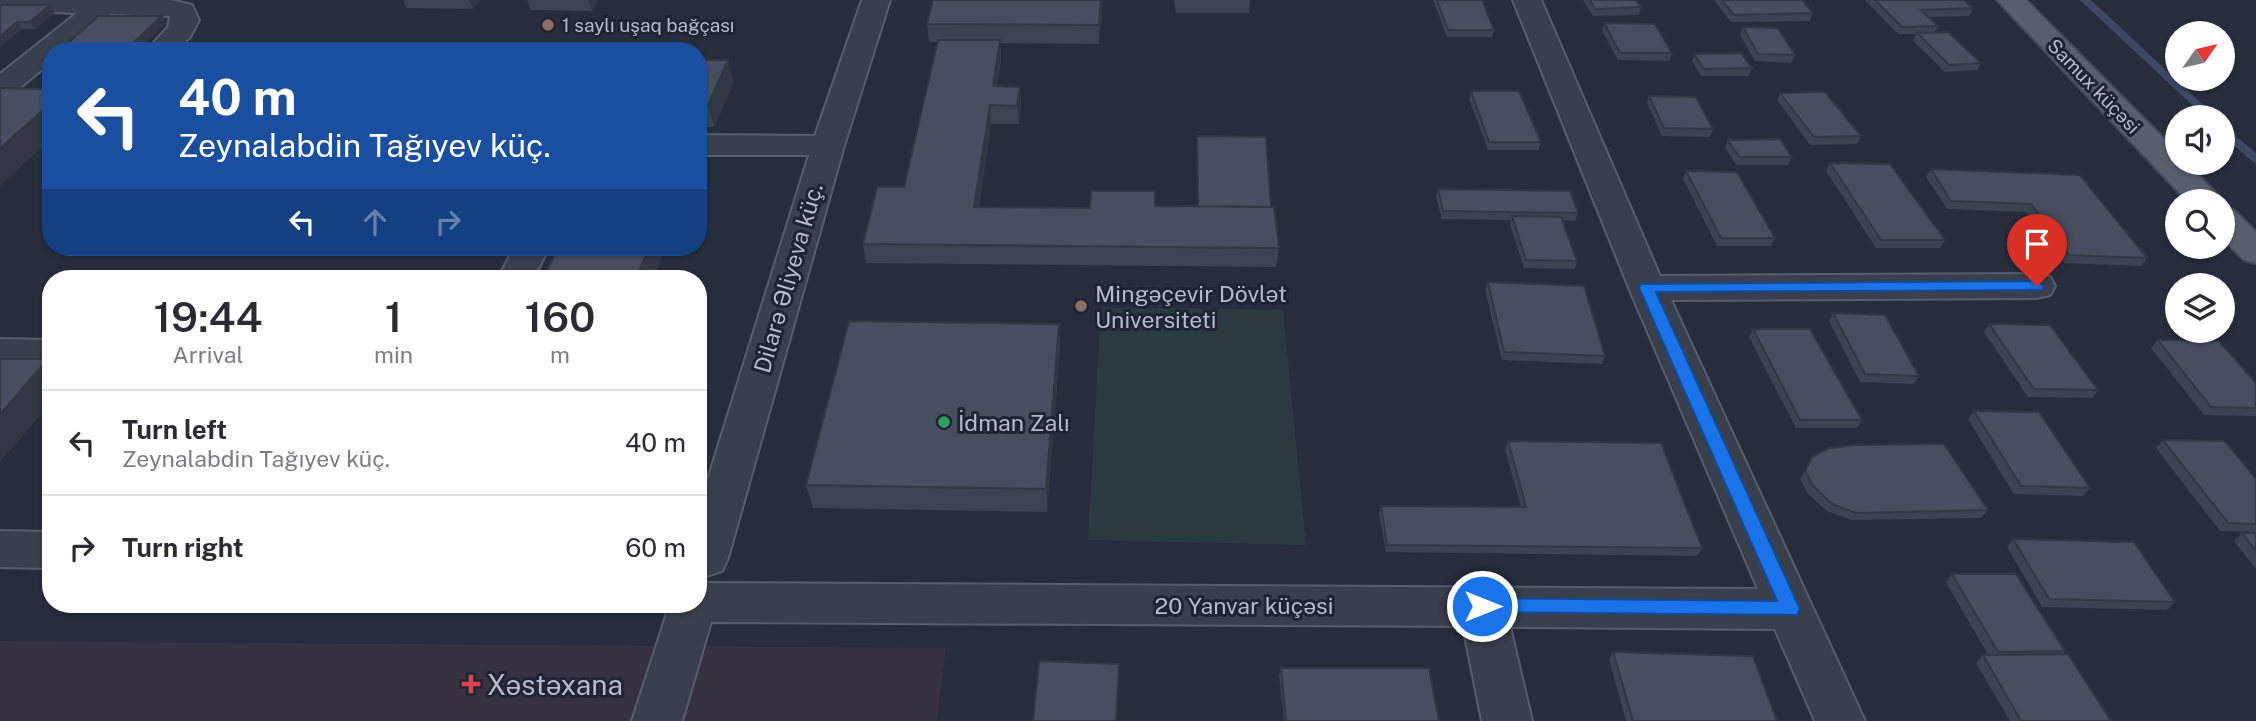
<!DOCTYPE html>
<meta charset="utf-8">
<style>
body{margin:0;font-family:"Public Sans",sans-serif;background:#f2f2f3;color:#2b2b33;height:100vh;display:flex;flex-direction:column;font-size:26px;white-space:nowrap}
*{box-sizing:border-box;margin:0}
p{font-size:23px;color:#7c7c81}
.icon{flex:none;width:38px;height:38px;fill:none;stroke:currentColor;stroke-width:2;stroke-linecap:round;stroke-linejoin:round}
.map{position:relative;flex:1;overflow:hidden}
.side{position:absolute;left:42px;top:270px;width:665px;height:343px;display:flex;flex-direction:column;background:#fff;border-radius:28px;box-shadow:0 2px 5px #0004}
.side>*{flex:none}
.top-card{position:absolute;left:42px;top:42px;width:665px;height:214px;border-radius:28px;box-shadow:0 2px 5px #0004;background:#1a4fa0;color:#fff;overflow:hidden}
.needle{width:46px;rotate:56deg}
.controls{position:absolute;left:2165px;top:21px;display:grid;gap:14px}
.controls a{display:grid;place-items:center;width:70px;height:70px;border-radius:50%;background:#fff;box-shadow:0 2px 5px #0004;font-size:35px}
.pin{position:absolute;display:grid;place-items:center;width:60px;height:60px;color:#fff;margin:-72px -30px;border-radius:50% 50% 50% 0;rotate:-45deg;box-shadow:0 0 7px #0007}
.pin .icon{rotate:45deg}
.me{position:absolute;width:77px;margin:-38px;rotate:90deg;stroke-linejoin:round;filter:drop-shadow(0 0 5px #0008)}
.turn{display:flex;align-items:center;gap:24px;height:147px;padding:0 21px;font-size:32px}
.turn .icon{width:91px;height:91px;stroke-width:2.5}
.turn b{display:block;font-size:49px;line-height:60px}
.lanes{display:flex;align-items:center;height:66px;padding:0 21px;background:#0003;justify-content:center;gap:35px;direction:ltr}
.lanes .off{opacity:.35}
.eta{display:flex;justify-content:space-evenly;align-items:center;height:119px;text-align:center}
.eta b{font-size:42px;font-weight:600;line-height:49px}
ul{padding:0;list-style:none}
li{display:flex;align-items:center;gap:21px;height:105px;padding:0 21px;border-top:2px solid #e1e1e2}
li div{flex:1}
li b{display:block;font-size:26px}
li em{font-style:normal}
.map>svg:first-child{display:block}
.medical{fill:#36323f}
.green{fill:#2a3a3f}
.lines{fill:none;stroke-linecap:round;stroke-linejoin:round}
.stream{fill:#3e4864;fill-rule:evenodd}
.minor-casing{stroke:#585d6b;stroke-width:4}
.major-casing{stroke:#444856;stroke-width:4}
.minor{fill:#3a3f4d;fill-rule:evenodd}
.major{fill:#595e6d;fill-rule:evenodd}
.wall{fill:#3e4353}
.shaded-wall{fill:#323743}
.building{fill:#484e60;stroke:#323743;stroke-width:2}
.route{fill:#1a73e8;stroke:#114b97;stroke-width:2}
.education-dot{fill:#8d6e63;stroke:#1f2432;stroke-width:2.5}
.leisure-dot{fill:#2e9e5b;stroke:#1f2432;stroke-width:2.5}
.health-dot{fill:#e0444e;stroke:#1f2432;stroke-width:2.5}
.labels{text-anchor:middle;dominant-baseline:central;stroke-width:6;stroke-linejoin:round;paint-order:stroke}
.far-poi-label{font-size:19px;fill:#b7bac8;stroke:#1f2432;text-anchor:start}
.far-street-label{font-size:19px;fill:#b7bac8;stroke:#1f2432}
.street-label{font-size:23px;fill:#b7bac8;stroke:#1f2432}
.poi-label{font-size:23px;fill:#b7bac8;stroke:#1f2432;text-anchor:start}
.near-poi-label{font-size:28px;fill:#b7bac8;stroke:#1f2432;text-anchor:start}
</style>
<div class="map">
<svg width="2256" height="721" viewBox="0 0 2256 721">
<rect width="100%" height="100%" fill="#272d3d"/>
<path class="medical" d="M0 641 946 648 937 721H0Z"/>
<path class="green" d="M1101 307 1283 310 1306 545 1088 540Z"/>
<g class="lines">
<path class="stream" d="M2080 0H2091L2216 117H2205Z
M2222 125 2256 153V163L2252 161 2222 135Z"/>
<defs>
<path id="minor" d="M0 0H171L192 5 199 20 190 37 176 51H146L168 27 170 16 110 14 65 51H51V62L11 95 0 98V74L77 13 0 10Z
M862 0H890L844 146 728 558 722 571 706 576 698 574V511L809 155H698V135L815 136Z
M1513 0H1541L1660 276 2037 274 2050 277 2055 286 2050 295 2037 298 1671 300 1865 721H1815L1775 629 1510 627 1532 721H1482L1463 626 711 622 682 721H632L670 604H698V583L1758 589 1629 288Z
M515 247H549L534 278H498Z
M0 339 51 340V366L0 365Z
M0 531 51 532V568L0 567Z"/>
<path id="major" d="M1997 0H2026L2177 152V163H2187L2223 201H2187Z
M2222 207 2234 210 2256 232V263L2244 260 2222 238Z"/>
</defs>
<use href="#minor" class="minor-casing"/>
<use href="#major" class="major-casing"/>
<use href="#minor" class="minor"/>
<use href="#major" class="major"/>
</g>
<path class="wall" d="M403 0H480L473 9 406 8Z
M527 0H599L592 11 531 10Z
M1103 0 1099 44 1000 43 1001 59 997 86 1020 87 1021 105 1019 124H991L979 207 1090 208 1155 206 1271 207 1279 248 1276 267 866 263 863 244 904 187 937 42H929L927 24Z
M1174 0H1250L1249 13H1176Z
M1433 0H1482L1494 30 1492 37H1447Z
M1583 0H1636L1641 7 1639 15 1593 16Z
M1714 0H1802L1813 13 1810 21 1731 22Z
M1865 0H1964L1973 8 1969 16 1929 17 1938 26 1935 32 1981 63 1977 70 1945 72 1913 41 1916 34H1898Z
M0 5H50L55 12 35 29H22L0 47Z
M1604 23 1672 53 1669 61 1618 60 1602 31Z
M1743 27 1795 55 1791 63 1755 61 1740 35Z
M1694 54 1752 68 1749 76H1701L1692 61Z
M698 60 734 82 714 127H698Z
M1471 91 1541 142 1539 150H1488L1469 99Z
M1780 93 1861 136 1857 144 1810 145 1777 100Z
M1649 96 1713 129 1710 137 1662 136 1647 103Z
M1728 140 1792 157 1788 165H1736L1725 147Z
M1830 163 1945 240 1940 248H1876L1826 171Z
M1931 169 2080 175 2147 258 2141 266 2064 263 2026 212 1947 209 1926 177Z
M1686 171 1775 238 1771 246H1717L1683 179Z
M1438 189 1578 213 1575 221 1562 220 1577 261 1575 269 1524 268 1510 224 1511 220 1442 219 1436 197Z
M1488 282 1605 356 1602 364 1502 360 1485 290Z
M1833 313 1919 376 1914 384 1860 382 1829 321Z
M1059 324 1060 347 1047 512 813 508 806 485Z
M1989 324 2098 390 2092 398 2028 397 1984 332Z
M1753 329 1862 420 1857 428H1796L1749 337Z
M2158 340 2256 383V416L2204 415 2151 348Z
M1974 411 2090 488 2083 496 2014 494 1968 419Z
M2163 440 2256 479V532L2220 531 2156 448Z
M1508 441 1702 548 1697 556 1386 552 1379 514 1381 506 1521 507 1505 449Z
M1812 457 1988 510 1981 518 1851 520 1827 511 1808 494 1800 479Z
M2242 533H2256V569L2234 541Z
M2013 539 2175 602 2167 610 2042 607 2007 547Z
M1952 574 2065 651 2063 654 2111 721H2010L1976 663 1983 655H1988L1946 582Z
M1613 652 1777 721H1626L1609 659Z
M1281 668 1439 721H1284L1279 675Z"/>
<path class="shaded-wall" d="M469 0H480L473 9Z
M588 0H599L592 11Z
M1101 0H1103L1099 44V25Z
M50 5 55 12 35 29 30 22Z
M162 16 166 24 137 51H124Z
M17 22 22 29 0 47V36Z
M1000 40 1001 59 994 105 993 86Z
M728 60 734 82 714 127 708 105Z
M1020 87 1021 105 1019 124 1017 106Z
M51 103V139L0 186V148Z
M990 105 991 124 976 226 974 207Z
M649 247H666L654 278H636Z
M1059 324 1060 347 1047 512 1046 489Z
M48 359 51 362V403L0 462V414Z"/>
<path class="building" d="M933 0H1101L1099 25 927 24Z
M1437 0H1482L1494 30H1448Z
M1590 0H1636L1641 7 1595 9Z
M1722 0H1802L1813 13 1734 15Z
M1875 0H1964L1973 8 1921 10 1938 26 1902 27Z
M0 5H50L30 22H17L0 36Z
M98 16H162L124 51H59Z
M1604 23 1655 24 1672 53H1620Z
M1743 27 1778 28 1795 55 1758 54Z
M1948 32 1981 63 1949 65 1917 33Z
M938 40H1000L993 86 1020 87 1017 106 990 105 974 207 1090 208 1091 191H1155V206L1274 207 1279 248 863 244 877 187H904Z
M1741 53 1752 68 1704 69 1694 54Z
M698 60H728L708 105H698Z
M0 88 51 89V103L0 148Z
M1471 91H1519L1541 142H1489Z
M1825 92 1861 136 1814 137 1780 93Z
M1649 96 1696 97 1713 129 1664 128Z
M1197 136 1266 137 1271 207 1198 206Z
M1780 139 1792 157H1739L1728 140Z
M1830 163 1890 164 1945 240H1881Z
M1931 169 2080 175 2147 258 2069 255 2031 204 1951 201Z
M1686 171 1737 172 1775 238H1721Z
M1438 189 1570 191 1578 213 1443 211Z
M1512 216 1561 217 1577 261 1526 260Z
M559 247H649L636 278H543Z
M1488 282 1584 286 1605 356 1504 352Z
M1833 313 1885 315 1919 376 1865 374Z
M849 321 1059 324 1046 489 806 485Z
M1989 324 2050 325 2098 390 2034 389Z
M1753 329H1810L1862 420H1800Z
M2158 340 2219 341 2256 383V408L2211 407Z
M0 359H48L0 414Z
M1974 411 2039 412 2090 488 2021 486Z
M2163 440 2225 441 2256 479V524L2228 523Z
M1508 441 1661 443 1702 548 1387 545 1381 506 1526 507Z
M1944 444 1988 510 1856 513 1832 504 1813 486 1805 471 1812 457 1829 448 1855 445Z
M2242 533H2256V551Z
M2013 539 2134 542 2175 602 2049 599Z
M1952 574H2016L2065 651 1998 652Z
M1613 652 1753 656 1777 721H1633Z
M2068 654 2111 721H2021L1983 655Z
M1039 661 1119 664 1116 721H1033Z
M1281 668H1429L1439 721H1286Z"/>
<path class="route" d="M2037 281 2044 286 2042 290 1656 292 1800 609 1797 615 1475 612 1472 606 1475 600 1482 598 1777 601 1639 288 1641 284Z"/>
<g class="education-dot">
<circle cx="548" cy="25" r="7"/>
<circle cx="1081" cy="306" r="7"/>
</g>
<circle class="leisure-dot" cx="944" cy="422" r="7"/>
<path class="health-dot" d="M467.5 673.5h7v7h7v7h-7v7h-7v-7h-7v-7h7z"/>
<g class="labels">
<g class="far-poi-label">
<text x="562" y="25">1 saylı uşaq bağçası</text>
</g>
<g class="far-street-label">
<text transform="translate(2094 86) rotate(46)">Samux küçəsi</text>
</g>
<g class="street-label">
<text transform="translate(788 278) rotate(-74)">Dilarə Əliyeva küç.</text>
<text x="1244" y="605">20 Yanvar küçəsi</text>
</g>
<g class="poi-label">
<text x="1095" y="293">Mingəçevir Dövlət<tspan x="1095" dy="26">Universiteti</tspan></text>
<text x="958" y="422">İdman Zalı</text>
</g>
<g class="near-poi-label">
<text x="487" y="684">Xəstəxana</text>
</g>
</g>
</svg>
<div class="controls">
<a><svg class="needle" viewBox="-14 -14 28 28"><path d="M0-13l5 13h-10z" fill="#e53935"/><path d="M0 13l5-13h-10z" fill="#7c7c81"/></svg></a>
<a><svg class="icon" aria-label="sound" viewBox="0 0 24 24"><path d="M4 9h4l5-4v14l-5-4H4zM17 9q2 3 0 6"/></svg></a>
<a><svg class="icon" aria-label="search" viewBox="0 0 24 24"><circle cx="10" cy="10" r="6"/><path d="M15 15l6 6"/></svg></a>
<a><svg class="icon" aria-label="layers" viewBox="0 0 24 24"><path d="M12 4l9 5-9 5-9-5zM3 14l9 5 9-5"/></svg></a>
</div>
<div class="pin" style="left:2037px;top:286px;background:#d93025"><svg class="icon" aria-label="arrive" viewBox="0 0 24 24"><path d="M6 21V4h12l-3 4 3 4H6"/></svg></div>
<svg class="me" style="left:1482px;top:606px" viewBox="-20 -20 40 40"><circle r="17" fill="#1a73e8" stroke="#fff" stroke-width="3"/><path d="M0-11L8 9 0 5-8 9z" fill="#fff"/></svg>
<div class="top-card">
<div class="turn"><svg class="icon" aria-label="left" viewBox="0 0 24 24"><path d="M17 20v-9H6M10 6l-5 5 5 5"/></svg><div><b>40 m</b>Zeynalabdin Tağıyev küç.</div></div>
<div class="lanes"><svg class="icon" aria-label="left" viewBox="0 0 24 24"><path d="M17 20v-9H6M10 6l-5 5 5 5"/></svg><svg class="icon off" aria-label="ahead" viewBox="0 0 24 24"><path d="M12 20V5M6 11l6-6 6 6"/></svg><svg class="icon off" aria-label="right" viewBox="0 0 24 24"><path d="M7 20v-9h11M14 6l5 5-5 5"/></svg></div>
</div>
<section class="side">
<div class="eta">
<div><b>19:44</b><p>Arrival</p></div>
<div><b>1</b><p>min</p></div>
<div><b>160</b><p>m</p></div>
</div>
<ul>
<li><svg class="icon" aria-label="left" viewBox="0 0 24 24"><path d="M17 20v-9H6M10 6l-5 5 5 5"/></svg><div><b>Turn left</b><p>Zeynalabdin Tağıyev küç.</p></div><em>40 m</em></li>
<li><svg class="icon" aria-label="right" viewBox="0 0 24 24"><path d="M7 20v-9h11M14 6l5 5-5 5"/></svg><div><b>Turn right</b></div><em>60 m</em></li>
</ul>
</section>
</div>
